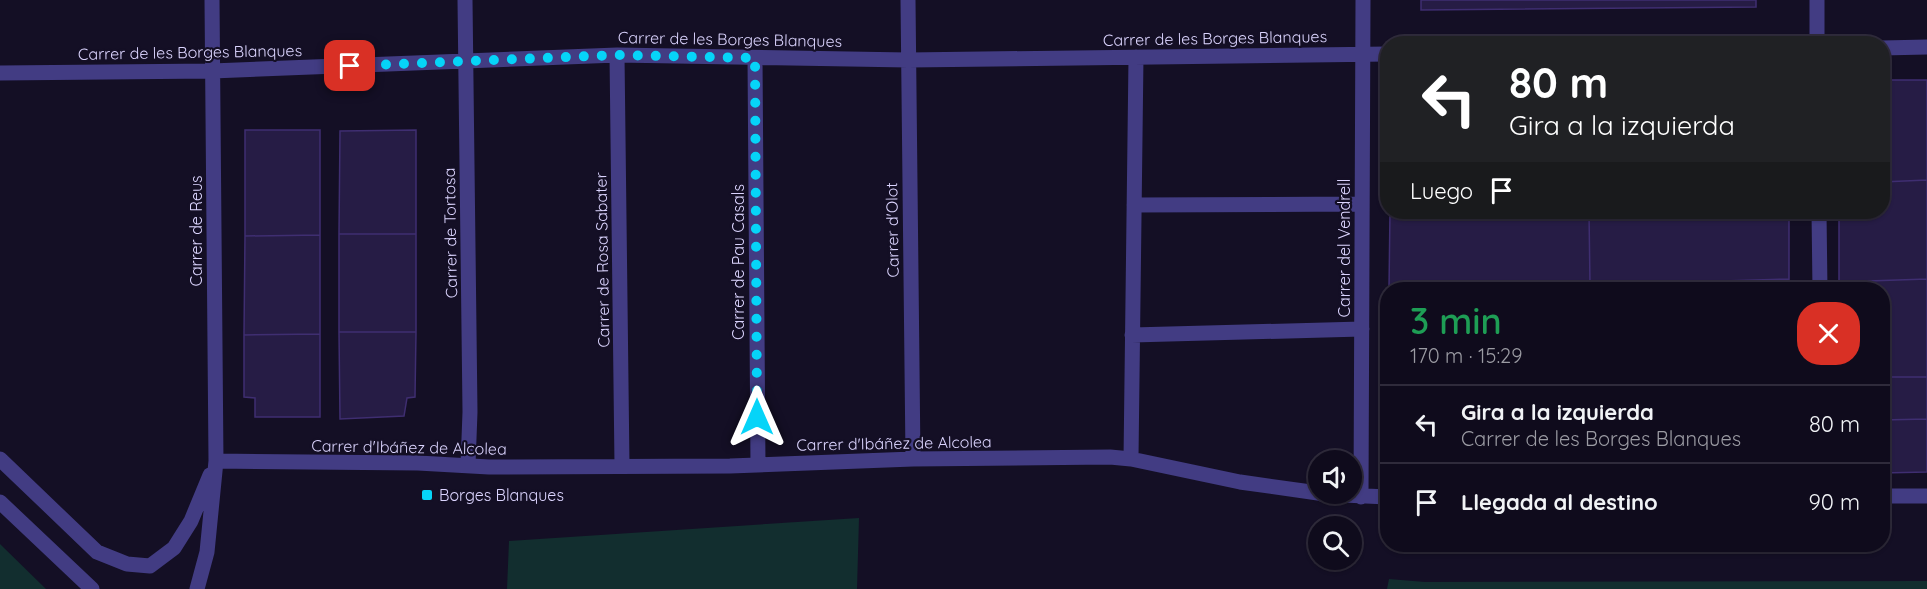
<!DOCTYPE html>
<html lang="es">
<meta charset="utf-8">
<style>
body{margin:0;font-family:Quicksand,sans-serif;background:#1d1929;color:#f1f3f6;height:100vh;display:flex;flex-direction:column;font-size:22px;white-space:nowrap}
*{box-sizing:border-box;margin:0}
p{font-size:20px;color:#9b9ba3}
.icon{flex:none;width:33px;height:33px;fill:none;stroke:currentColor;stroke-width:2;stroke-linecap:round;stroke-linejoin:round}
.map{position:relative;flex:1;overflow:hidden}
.sheet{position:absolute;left:1380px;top:282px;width:510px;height:270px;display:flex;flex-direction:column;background:#0f0b1c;border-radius:24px;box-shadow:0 2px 4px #0004,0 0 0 2px #2f2b3b}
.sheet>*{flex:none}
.top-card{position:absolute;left:1380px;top:36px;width:510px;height:183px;border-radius:24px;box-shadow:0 2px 4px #0004,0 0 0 2px #2f2b3b;background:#202124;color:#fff;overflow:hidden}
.tools{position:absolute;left:1308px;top:450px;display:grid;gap:12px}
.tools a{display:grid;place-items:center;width:54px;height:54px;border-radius:50%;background:#0f0b1c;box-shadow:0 2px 4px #0004,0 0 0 2px #2f2b3b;font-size:30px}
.pin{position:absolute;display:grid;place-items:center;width:51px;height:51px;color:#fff;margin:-26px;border-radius:12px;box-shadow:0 3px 9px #0006}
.me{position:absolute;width:66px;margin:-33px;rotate:0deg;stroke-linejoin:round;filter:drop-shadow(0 0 4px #0008)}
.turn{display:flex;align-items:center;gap:21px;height:126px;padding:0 30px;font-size:27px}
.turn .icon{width:78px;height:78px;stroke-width:2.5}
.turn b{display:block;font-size:42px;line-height:51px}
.then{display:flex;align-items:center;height:57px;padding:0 30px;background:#0003;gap:12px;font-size:22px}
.round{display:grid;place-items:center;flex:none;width:63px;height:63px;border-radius:24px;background:#1d1929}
.head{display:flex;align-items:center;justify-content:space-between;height:102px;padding:0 30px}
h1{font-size:36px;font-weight:600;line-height:45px;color:#1e9e55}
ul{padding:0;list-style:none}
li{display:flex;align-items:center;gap:18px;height:78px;padding:0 30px;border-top:2px solid #2f2b3b}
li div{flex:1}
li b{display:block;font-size:22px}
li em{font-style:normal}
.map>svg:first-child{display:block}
.green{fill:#122e2f}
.building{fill:#261c45;stroke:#3f2e71;stroke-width:1.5}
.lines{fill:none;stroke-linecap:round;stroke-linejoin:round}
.minor{stroke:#423c83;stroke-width:15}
.route{stroke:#06d4f8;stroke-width:10;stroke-dasharray:0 18}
.poi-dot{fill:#06d4f8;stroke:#140f25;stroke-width:2}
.labels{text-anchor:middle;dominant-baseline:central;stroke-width:4.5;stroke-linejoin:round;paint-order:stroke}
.street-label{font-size:16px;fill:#dbd4fe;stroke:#140f25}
.poi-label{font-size:16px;fill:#dbd4fe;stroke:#140f25;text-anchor:start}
</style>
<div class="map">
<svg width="1927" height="589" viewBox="0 0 1927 589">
<rect width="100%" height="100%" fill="#140f25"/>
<path class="green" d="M859 518 857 589H507L509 541Z
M0 544 46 589H0Z
M1389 579 1425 582 1927 581V589H1387Z"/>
<path class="building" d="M1421 0H1756V7L1421 10Z
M1882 80H1927V180L1882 182Z
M245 130H320V235L245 236Z
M416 130V234H339L340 131Z
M1927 180V279L1839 282V212H1882V182Z
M1390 212H1589L1590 285 1389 289Z
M1589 212H1789V279L1590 285Z
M339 234H416V332H339Z
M320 235V334L244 335 245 236Z
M1789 279V290L1389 289 1590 285Z
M1927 279V377H1882V290H1839V282Z
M339 332H416L415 397 407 398 404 416 340 419Z
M320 334V417H255V398L244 397V335Z
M1882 377H1927V419L1882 420Z
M1927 419V472L1882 473V420Z"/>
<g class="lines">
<path class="minor" d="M465 0 470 412 468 465
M908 0 913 459
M1817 44V0
M1882 48 1927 47
M617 55 622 465
M755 58 758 465
M0 73 212 71 617 55 908 60 1388 54
M1134 205 1362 204
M1819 212 1820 290
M1132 335 1362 329
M0 459 97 552 127 564 150 566 174 548 191 521 210 475
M1131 459 1136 57
M216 461 418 463 489 467 730 466 913 459 1110 457 1131 459 1240 482 1318 493
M1321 494 1388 497
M1882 496H1927
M1361 497 1363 0
M0 502 92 589
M197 589 207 552 216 461 212 0"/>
</g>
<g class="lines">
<path class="route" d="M350 66 617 55 755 58 757 417"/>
</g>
<rect class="poi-dot" x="421" y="489" width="12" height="12" rx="3"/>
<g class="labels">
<g class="street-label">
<text transform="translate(1215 38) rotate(-1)">Carrer de les Borges Blanques</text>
<text transform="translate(730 39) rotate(1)">Carrer de les Borges Blanques</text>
<text transform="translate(190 52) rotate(-1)">Carrer de les Borges Blanques</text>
<text transform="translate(892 230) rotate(-91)">Carrer d'Olot</text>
<text transform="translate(196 231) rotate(-90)">Carrer de Reus</text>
<text transform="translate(450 233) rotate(-91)">Carrer de Tortosa</text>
<text transform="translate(1344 248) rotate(-90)">Carrer del Vendrell</text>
<text transform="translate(602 260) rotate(-91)">Carrer de Rosa Sabater</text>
<text transform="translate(738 262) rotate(-90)">Carrer de Pau Casals</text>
<text transform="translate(894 443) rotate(-1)">Carrer d'Ibáñez de Alcolea</text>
<text transform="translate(409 447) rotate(1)">Carrer d'Ibáñez de Alcolea</text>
</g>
<g class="poi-label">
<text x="439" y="495">Borges Blanques</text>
</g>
</g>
</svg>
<div class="tools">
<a><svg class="icon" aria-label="sound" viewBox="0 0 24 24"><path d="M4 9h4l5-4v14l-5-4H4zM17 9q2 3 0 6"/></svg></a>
<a><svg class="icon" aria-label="search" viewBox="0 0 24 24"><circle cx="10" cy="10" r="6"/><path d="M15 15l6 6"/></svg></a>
</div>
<div class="pin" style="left:350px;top:66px;background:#d93025"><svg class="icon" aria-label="arrive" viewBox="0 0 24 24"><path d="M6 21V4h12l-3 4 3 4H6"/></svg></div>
<svg class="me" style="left:757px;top:417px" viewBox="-20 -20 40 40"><path d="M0-17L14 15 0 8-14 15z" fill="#06d4f8" stroke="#fff" stroke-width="4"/></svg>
<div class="top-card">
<div class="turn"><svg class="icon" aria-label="left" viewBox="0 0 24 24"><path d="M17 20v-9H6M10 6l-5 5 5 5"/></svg><div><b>80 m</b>Gira a la izquierda</div></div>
<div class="then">Luego<svg class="icon" aria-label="arrive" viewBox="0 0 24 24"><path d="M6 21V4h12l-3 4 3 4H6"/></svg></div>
</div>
<section class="sheet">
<div class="head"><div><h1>3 min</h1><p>170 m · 15:29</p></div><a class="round" style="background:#d93025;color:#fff"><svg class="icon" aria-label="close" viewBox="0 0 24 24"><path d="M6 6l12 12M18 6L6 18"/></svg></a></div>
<ul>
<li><svg class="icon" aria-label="left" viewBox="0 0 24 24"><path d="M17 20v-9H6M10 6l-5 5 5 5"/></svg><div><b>Gira a la izquierda</b><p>Carrer de les Borges Blanques</p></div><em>80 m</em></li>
<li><svg class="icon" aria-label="arrive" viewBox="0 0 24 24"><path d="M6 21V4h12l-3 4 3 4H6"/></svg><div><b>Llegada al destino</b></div><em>90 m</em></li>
</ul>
</section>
</div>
